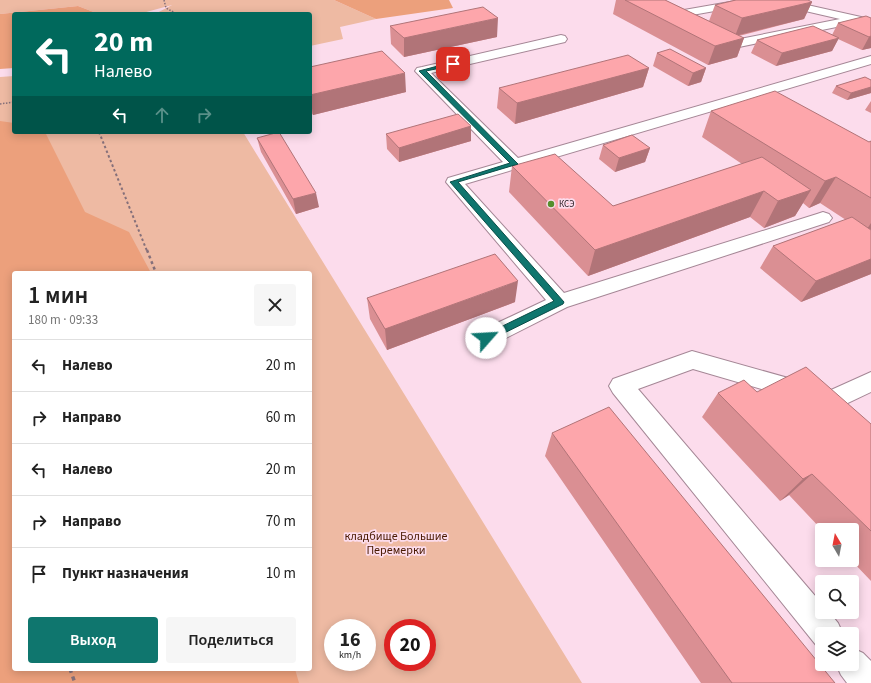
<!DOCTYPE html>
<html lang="ru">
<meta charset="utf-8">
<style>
body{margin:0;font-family:"Source Sans 3",sans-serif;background:#f6f6f6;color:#222;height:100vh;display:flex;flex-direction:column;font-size:15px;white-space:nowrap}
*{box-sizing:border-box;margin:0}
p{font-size:13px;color:#767676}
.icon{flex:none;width:22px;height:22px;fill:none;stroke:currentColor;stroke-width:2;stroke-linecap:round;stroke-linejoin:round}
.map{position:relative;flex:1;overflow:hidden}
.panel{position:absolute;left:12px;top:271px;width:300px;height:400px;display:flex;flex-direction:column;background:#fff;border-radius:4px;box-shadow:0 2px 10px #0003}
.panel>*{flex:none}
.banner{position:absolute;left:12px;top:12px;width:300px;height:122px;border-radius:4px;box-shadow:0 2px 10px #0003;background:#00695c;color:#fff;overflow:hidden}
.needle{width:26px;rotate:350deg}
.controls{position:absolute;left:815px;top:523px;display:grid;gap:8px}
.controls a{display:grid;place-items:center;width:44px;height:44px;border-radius:4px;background:#fff;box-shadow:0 2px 10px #0003;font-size:20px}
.speed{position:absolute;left:324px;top:619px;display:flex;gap:8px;font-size:20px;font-weight:700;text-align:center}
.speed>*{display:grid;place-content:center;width:52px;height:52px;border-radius:50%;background:#fff;box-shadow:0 2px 10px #0003;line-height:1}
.speed small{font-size:10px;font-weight:400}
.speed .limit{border:6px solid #d22;background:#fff;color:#111}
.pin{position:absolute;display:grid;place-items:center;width:34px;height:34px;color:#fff;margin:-17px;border-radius:8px;box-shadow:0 2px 6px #0006}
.me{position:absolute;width:44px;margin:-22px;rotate:64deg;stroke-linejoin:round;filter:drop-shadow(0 0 3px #0008)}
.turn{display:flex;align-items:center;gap:14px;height:84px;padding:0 16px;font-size:18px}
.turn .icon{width:52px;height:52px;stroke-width:2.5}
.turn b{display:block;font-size:28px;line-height:34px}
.lanes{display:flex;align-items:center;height:38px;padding:0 16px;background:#0003;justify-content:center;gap:20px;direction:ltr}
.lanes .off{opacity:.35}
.round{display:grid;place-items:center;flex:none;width:42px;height:42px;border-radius:4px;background:#f6f6f6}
.summary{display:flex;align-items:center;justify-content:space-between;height:68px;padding:0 16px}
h1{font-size:24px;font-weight:600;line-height:30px}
.cta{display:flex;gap:8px;margin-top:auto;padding:8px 16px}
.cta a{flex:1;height:46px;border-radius:4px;background:#0f766e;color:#fff;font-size:16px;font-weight:600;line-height:46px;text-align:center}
.cta a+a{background:#f6f6f6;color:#222}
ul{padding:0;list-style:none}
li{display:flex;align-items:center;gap:12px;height:52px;padding:0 16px;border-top:1px solid #e0e0e0}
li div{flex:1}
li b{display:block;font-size:15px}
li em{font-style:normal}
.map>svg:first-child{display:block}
.green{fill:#eebaa3;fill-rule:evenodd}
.forest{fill:#eca07c}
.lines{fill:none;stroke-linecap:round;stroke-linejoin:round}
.minor-casing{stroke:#a58796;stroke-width:2}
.path-far3{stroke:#85707a;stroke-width:1.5;stroke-dasharray:1.5 1.5;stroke-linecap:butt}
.path-far2{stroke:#85707a;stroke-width:2;stroke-dasharray:2.5 2.5;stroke-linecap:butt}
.path-far1{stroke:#85707a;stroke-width:2.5;stroke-dasharray:3 3;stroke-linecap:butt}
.path{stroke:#85707a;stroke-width:3.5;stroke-dasharray:4 4;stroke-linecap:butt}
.minor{fill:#fff;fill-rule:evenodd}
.wall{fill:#da8f93}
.shaded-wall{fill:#b17478}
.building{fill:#fda6ab;stroke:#b17478}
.route{fill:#0f766e;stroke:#0a4d48}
.poi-dot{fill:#558f2d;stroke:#fcdcec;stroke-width:1.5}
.labels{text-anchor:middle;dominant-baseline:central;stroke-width:3.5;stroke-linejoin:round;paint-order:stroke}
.far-poi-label{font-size:9px;fill:#1d1217;stroke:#fcdcec;text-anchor:start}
.near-park-label{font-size:12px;fill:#481900;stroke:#fcdcec}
</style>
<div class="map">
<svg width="871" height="683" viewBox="0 0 871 683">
<rect width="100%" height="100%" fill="#fcdcec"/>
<path class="green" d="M0 0H334L376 19 340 27 343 39 310 46V14H155L172 5 139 14H99L78 6 0 14Z
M14 76V132H243L582 683H0V77ZM14 273H310V669H14ZM333 628H367V662H333ZM393 628H427V662H393Z"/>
<path class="forest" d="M334 0H449L453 8 376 19Z
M78 6 99 14H14V68L0 69V14Z
M0 121 14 123V132H45L85 212 129 232 151 273H14V669H295L299 683H0Z"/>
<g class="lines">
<defs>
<path id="minor" d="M741 0 747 1 749 3 743 6 692 15 695 19 719 32 740 39 840 19 775 4 773 2 775 0H785L861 17 871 20V28L856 23 739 47 711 38 687 23 678 13 680 11 684 10Z
M561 35 565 36 567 39 565 42 431 73 518 158 871 56V64L465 184 564 293 817 214 823 212 829 214 832 218 829 222 567 307 494 344 486 346 478 344 475 338 478 332 546 300 446 182 448 178 503 162 415 71 417 68 422 67Z
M692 351 831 390 871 372V392L833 410 693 369 638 389 822 604V612H829L838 623 843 634H822V648L816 645 613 393 609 386 613 379Z
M852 648 863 653 871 661V683H847L841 675 836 664H852Z"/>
</defs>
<use href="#minor" class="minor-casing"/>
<path class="path-far3" d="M164 0 166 8 177 14
M0 104 14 102"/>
<path class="path-far2" d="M99 132 147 251"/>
<path class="path-far1" d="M147 250 156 273"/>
<path class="path" d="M70 669 75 683"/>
<use href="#minor" class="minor"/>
</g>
<path class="wall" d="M616 0H665L709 21 715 5 812 2 804 19 739 36 744 38 737 57 708 65 613 14Z
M871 18V48L862 50 838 39 832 51 776 66 751 53 757 40 832 35 838 23Z
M390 26 497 37 404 57 391 44Z
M657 53 706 68 701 82 688 86 653 66Z
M310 67 406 92 313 115 310 111Z
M649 68 643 87 515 124 497 108 499 88Z
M871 80V93L847 100 832 93 836 86Z
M871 101V113L865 110Z
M711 111 869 142 871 141V229H870L871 230V274L801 302 760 268 773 246 846 220 820 203 809 208 803 203 795 216 764 228 750 217 588 276 509 192 512 166 613 206 742 164 702 137Z
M471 126V141L399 162 387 149 386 134Z
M257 138 319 207 296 214 261 152Z
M603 145 650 148 645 162 615 172 599 159Z
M367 298 515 302 387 350 370 319Z
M757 392 871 424V581L851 560H852V530H822L789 495 780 501 702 417 718 393Z
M552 433 835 683H701L545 456Z"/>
<path class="shaded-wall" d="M812 2 804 19 735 36 742 18Z
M498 18 497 37 404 57V38Z
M871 36V48L862 50 869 37Z
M744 38 737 57 708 65 715 46Z
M839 38 832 51 776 66 782 53Z
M649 68 643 87 515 124 517 103Z
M706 68 701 82 688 86 693 73Z
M405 73 406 92 313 115 310 95Z
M871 87V93L847 100 851 93Z
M471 126V141L399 162V148Z
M650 148 645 162 615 172 619 158Z
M836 177 820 203 809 208 825 181Z
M811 190 795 216 764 228 778 201Z
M764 191 750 217 588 276 595 250Z
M316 193 319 207 296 214 293 199Z
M871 223V229L865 232Z
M871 259V274L801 302 816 281Z
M518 281 515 302 387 350 385 329Z
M812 474 789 495 780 501 803 479Z"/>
<path class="building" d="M625 0H665L744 38 715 46Z
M736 0H808L812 2 742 18 715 5Z
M483 7 498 18 404 38 390 26Z
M866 16 871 18V36L869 37 838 23Z
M813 26 839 38 782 53 757 40Z
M670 49 706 68 693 73 657 53Z
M382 51 405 73 310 95V67Z
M628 55 649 68 517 103 499 88Z
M865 77 871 80V87L851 93 836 86Z
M775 91 869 142 871 141V198L836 177 825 181 711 111Z
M458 114 471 126 399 148 386 134Z
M279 132 316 193 293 199 257 138Z
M632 135 650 148 619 158 603 145Z
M555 154 613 206 762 157 811 190 778 201 764 191 595 250 512 166Z
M852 217 871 230V259L816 281 773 246Z
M495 254 518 281 385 329 367 298Z
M806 367 871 424V531L812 474 803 479 718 393 744 380 757 392Z
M609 407 835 683H732L552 433Z"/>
<path class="route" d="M453 62 455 64V65L426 71 518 164 458 182 564 302 563 304 486 342 482 341 481 338 482 336 554 301 450 182 510 163 419 71Z"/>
<circle class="poi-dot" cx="551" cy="204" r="4"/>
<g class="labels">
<g class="far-poi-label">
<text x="559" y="204">КСЭ</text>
</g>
<g class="near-park-label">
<text x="396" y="536">кладбище Большие<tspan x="396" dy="14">Перемерки</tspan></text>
</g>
</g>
</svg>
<div class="controls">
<a><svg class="needle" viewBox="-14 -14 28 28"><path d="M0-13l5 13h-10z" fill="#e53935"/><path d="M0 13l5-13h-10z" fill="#767676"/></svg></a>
<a><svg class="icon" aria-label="search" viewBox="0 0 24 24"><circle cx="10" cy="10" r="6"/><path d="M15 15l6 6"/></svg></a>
<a><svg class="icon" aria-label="layers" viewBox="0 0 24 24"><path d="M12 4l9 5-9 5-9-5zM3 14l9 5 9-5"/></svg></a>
</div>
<div class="speed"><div>16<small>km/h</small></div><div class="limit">20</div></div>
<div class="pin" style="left:453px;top:64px;background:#d93025"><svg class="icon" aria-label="arrive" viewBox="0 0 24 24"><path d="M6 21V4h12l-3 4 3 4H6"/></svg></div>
<svg class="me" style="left:486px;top:338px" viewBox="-20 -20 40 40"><circle r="19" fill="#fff"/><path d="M0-13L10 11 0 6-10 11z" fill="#0f766e"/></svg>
<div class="banner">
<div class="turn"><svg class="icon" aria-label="left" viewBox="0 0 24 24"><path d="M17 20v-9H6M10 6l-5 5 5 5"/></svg><div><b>20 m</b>Налево</div></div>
<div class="lanes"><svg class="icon" aria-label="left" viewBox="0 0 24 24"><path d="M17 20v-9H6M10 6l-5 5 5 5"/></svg><svg class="icon off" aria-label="ahead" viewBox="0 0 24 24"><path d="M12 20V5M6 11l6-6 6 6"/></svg><svg class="icon off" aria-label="right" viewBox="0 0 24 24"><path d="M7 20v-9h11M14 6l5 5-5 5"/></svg></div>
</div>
<section class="panel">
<div class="summary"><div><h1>1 мин</h1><p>180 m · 09:33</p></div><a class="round"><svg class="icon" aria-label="close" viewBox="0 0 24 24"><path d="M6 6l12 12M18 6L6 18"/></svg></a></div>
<ul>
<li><svg class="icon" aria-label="left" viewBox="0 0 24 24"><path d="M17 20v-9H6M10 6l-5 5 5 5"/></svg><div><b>Налево</b></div><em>20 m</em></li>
<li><svg class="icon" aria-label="right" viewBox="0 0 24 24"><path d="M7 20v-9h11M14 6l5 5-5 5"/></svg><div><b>Направо</b></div><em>60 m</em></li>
<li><svg class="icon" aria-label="left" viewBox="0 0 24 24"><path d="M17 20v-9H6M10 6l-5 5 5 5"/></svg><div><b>Налево</b></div><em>20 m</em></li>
<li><svg class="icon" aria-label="right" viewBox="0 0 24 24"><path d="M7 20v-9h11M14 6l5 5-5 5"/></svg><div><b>Направо</b></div><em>70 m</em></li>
<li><svg class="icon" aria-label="arrive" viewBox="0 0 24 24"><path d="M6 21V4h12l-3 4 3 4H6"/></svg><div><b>Пункт назначения</b></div><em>10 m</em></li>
</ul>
<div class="cta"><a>Выход</a><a>Поделиться</a></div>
</section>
</div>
